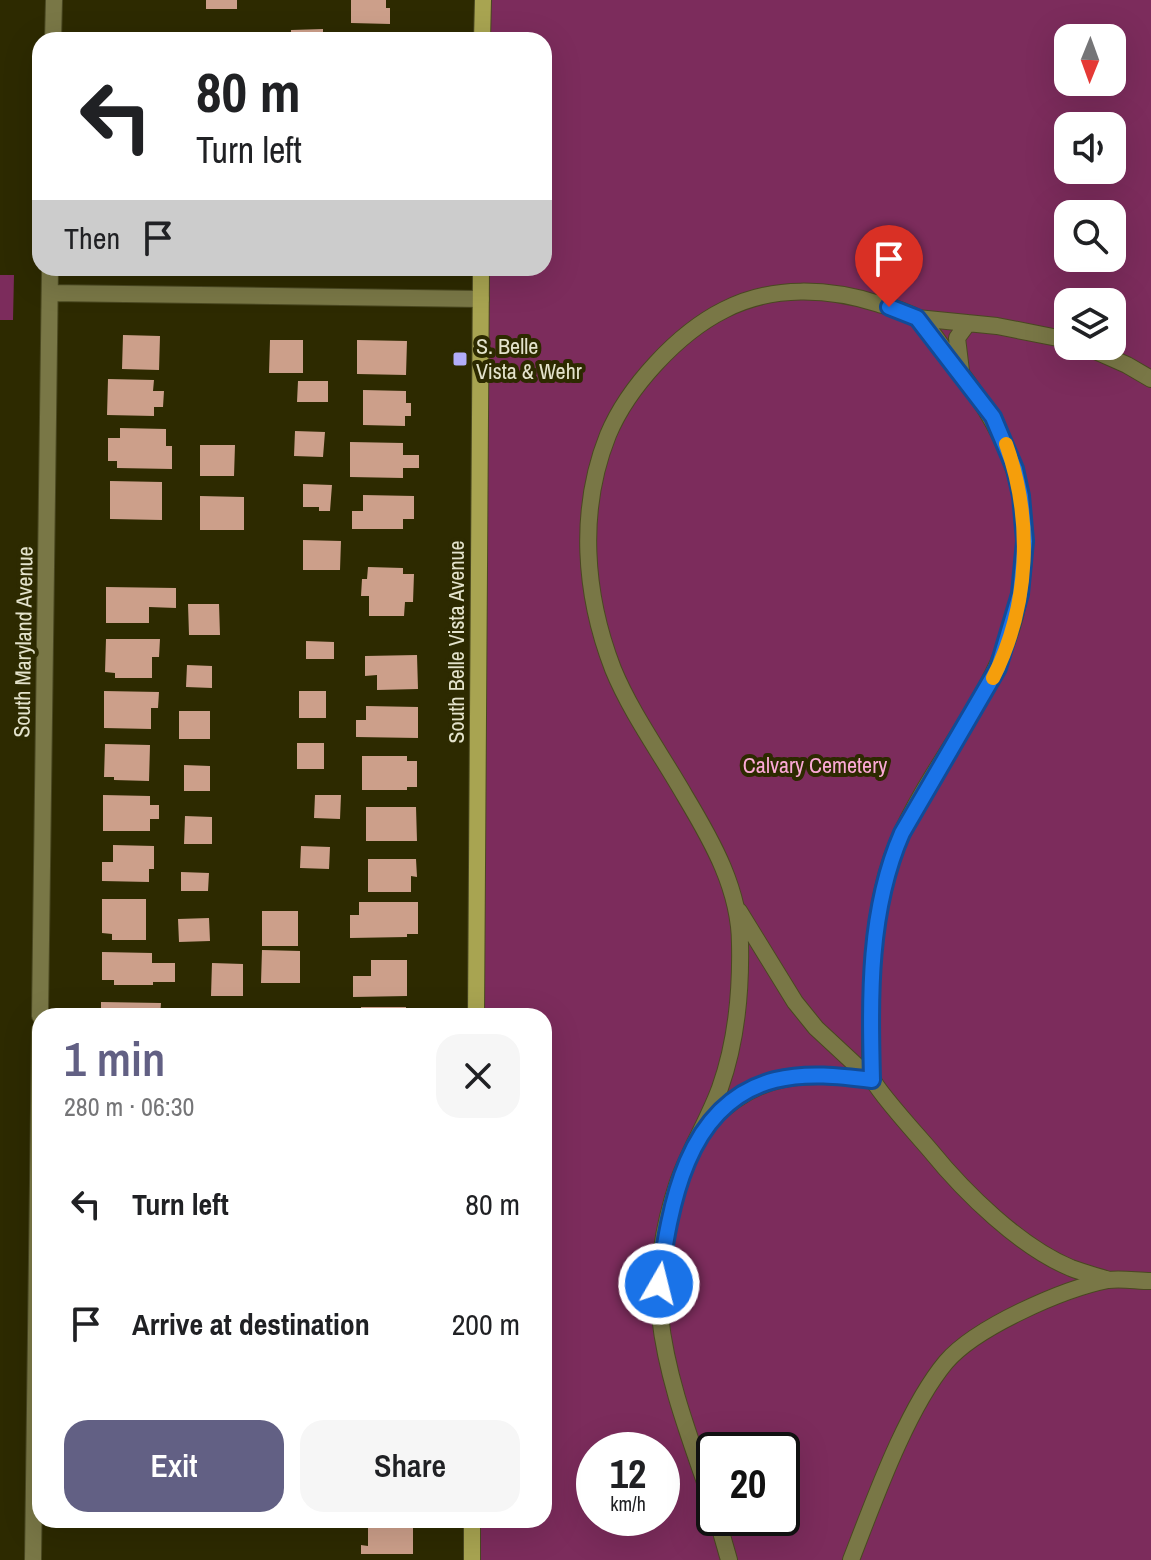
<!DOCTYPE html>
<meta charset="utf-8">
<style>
body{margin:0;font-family:"Archivo Narrow",sans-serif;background:#f6f6f6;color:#202124;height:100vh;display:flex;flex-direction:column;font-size:30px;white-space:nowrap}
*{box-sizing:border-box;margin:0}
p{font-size:26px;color:#757577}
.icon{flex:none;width:44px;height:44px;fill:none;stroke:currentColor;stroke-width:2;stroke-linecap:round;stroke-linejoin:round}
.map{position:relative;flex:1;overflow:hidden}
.side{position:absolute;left:32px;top:1008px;width:520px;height:520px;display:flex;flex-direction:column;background:#fff;border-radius:24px;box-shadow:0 8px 32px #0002}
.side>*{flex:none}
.banner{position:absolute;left:32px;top:32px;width:520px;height:244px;border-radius:24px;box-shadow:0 8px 32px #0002;background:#fff;color:#202124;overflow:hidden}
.needle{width:52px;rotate:181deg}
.controls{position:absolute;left:1054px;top:24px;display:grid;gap:16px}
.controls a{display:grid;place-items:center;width:72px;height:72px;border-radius:16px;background:#fff;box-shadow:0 8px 32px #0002;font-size:40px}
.speed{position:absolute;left:576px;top:1432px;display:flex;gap:16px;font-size:40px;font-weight:700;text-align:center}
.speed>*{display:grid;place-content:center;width:104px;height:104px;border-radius:50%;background:#fff;box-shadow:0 8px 32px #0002;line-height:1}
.speed small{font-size:20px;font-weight:400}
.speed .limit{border:4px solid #111;border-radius:12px;background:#fff;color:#111}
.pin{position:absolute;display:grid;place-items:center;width:68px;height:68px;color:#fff;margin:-82px -34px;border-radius:50% 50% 50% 0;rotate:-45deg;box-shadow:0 0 8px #0007}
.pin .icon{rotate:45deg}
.me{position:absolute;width:88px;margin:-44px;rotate:8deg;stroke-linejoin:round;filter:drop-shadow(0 0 6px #0008)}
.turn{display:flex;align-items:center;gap:28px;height:168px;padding:0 32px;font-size:36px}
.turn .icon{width:104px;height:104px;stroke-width:2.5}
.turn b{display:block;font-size:56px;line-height:68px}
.then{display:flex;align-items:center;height:76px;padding:0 32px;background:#0003;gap:16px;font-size:30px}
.round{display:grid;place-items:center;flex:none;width:84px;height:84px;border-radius:24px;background:#f6f6f6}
.overview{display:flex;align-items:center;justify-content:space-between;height:136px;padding:0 32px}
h1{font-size:48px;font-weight:600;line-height:60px;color:#626084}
.action{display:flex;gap:16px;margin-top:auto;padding:16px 32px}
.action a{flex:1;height:92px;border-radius:24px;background:#626084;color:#fff;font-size:32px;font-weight:600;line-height:92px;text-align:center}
.action a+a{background:#f6f6f6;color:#202124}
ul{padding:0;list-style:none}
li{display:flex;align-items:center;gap:24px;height:120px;padding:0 32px}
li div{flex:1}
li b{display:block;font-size:30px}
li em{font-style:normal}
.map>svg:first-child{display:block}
.green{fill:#7c2c5c;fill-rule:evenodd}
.building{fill:#cc9f8a}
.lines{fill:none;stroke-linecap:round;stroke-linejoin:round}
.lane-casing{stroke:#4a4821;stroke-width:18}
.street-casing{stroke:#4a4821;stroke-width:18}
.secondary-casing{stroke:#4a4821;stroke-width:18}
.lane{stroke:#797746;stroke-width:16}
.street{stroke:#797746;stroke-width:16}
.secondary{stroke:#a8a451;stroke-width:16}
.route-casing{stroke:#114b97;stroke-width:20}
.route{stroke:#1a73e8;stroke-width:14}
.slow{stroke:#f59e0b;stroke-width:14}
.poi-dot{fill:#b2adf9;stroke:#2d2a00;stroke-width:3}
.labels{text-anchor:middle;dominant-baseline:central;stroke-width:8;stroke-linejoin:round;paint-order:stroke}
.poi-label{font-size:22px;fill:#e4e3cc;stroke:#2d2a00;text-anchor:start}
.street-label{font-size:22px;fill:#e4e3cc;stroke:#2d2a00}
.park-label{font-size:22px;fill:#fca9d6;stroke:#2d2a00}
</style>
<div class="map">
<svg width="1151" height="1560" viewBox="0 0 1151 1560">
<rect width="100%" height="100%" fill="#2d2a00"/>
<path class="green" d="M483 0H1151V1560H472V1520H544V1016H476L481 268H544V40H482ZM1068 38H1112V82H1068ZM1068 126H1112V170H1068ZM1068 214H1112V258H1068ZM1068 302H1112V346H1068ZM594 1450H662V1518H594ZM714 1450H782V1518H714Z
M0 275H14L13 320H0Z"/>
<path class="building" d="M206 0H237V9H206Z
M351 0H386V8H390V24L351 23Z
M323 29V40H291V30Z
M123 335 160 336 159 370 122 369Z
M270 340H303V373H269Z
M357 340 407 341 406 375 357 374Z
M108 379 154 380 153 391H164L163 407H154V416L107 415Z
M298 381H328V402H297Z
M363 390 406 391V403H411V416H405V426L363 425Z
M120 428 166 429V446H172V469L117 468V461H108V438H120Z
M295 431 325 432 323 457 294 456Z
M350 442 403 443V455H419V468H403V478L350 477Z
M200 445H235L234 476H200Z
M110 481 162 482V520L110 519Z
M303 484 332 485 330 511H319V507H303Z
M363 495 414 496V519H403V529H352V511H363Z
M200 496 244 497V530H200Z
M303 540 341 541 340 570H303Z
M368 567 403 568V574H414L413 602H405L404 616H369V596H361L362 579H367Z
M106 587 176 588V608L149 607V623H106Z
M188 604H219L220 635H189Z
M106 639H160L159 657H152V678H115V673L105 672Z
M306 641 334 642V659H306Z
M417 655 418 689 377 690V675L365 676V656Z
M187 665 212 666V688L186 687Z
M104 691 159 692 158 708H151V729L104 728Z
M299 691H326V718H299Z
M366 706 418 707V738L356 737V720H366Z
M179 711H210V739H179Z
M297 743H324V769H297Z
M105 744 150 745 149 781 114 780V777H104Z
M362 756H407V761H417V787H407V790H362Z
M184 765 210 766V791H184Z
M103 795 150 796V805H159V819H150V831H103Z
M315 795H341L340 819 314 818Z
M366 807H416L417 841H366Z
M185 816 212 817V844H184Z
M113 845 154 846V869H149V882L102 881V862H113Z
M301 846 330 847 329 869 300 868Z
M368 859H416L417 877 411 876V892H368Z
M181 872 209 873 208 891H181Z
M102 899H146V940H112V934L102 933Z
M359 902H418V934H407V937L350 938V915H359Z
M262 911H298V946H262Z
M209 918 210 941 179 942 178 919Z
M262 950 300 951V983H261Z
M102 952 152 953V963H175V982H153V985H114V980H102Z
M371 960H407V996L353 997V976H371Z
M212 963 243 964V996H211Z
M101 1002 161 1003 160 1016H101Z
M361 1007H406V1016H361Z
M368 1525H413V1554H361V1545L368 1546Z"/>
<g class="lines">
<defs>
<path id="lane" d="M917 318 997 326 1068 340
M1084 346 1127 365 1151 379
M961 371 957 338 968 323
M710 1122C758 1071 806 1072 872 1080L816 1028 795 1002 739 911
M714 1508C693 1446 667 1382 660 1316 655 1275 664 1224 677 1185 688 1152 708 1121 720 1088 736 1043 741 991 740 944 740 890 712 841 685 796 661 754 631 713 613 669 584 594 578 510 608 435 628 387 678 333 724 310 772 285 829 288 879 304 890 307 907 311 917 318 933 329 946 354 958 369 1013 442 1035 500 1020 592 1005 688 935 755 898 841 877 890 873 946 871 998 871 1014 868 1065 872 1078 876 1090 919 1137 930 1150 965 1193 1020 1247 1071 1268 1084 1273 1097 1276 1109 1280
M717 1518 729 1560
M851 1560C874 1501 906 1410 946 1362 976 1327 1063 1289 1108 1280 1122 1278 1137 1281 1151 1281"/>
<path id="street" d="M53 40 54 0
M50 293 481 299
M40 1016 50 268
M33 1560 40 1030"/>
<path id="secondary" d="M482 40 483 0
M476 1016 481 268
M472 1560V1520"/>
</defs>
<use href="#lane" class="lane-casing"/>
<use href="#street" class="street-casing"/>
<use href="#secondary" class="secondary-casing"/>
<use href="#lane" class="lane"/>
<use href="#street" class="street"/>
<use href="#secondary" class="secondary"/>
</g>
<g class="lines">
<defs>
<path id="route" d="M659 1284C670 1207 685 1103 775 1080 807 1072 840 1076 872 1080 870 996 868 911 902 833L998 668 1020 594 1025 541 1021 496 1015 469 993 417 917 318 889 307"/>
</defs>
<use href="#route" class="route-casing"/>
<use href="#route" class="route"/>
<path class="slow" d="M993 678C1030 605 1033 519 1006 444"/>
</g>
<rect class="poi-dot" x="452" y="351" width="16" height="16" rx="4"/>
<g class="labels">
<g class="poi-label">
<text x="476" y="346">S. Belle<tspan x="476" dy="25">Vista &amp; Wehr</tspan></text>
</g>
<g class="street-label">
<text transform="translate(23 642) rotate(-89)">South Maryland Avenue</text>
<text transform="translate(456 642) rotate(-90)">South Belle Vista Avenue</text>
</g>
<g class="park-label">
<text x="815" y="765">Calvary Cemetery</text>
</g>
</g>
</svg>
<div class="controls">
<a><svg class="needle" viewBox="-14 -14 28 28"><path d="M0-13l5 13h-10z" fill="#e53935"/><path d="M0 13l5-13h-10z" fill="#757577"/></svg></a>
<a><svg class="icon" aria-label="sound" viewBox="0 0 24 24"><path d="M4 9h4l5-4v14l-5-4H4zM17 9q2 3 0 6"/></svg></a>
<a><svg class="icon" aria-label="search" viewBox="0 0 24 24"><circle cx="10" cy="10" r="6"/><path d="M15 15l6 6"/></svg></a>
<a><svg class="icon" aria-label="layers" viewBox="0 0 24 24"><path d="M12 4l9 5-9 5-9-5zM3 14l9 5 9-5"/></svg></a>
</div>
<div class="speed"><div>12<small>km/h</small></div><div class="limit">20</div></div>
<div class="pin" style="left:889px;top:307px;background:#d93025"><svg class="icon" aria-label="arrive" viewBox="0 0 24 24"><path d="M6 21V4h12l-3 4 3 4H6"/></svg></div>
<svg class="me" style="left:659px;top:1284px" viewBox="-20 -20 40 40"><circle r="17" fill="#1a73e8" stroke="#fff" stroke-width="3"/><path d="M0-11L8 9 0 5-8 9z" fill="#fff"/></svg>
<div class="banner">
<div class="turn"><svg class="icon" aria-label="left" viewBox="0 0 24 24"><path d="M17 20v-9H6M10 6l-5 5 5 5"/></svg><div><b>80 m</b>Turn left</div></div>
<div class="then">Then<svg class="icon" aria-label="arrive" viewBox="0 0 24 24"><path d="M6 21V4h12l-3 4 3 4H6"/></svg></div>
</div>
<section class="side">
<div class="overview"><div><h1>1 min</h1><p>280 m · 06:30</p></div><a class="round"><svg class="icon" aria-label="close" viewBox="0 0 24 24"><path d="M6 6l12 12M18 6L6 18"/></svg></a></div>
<ul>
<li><svg class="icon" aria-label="left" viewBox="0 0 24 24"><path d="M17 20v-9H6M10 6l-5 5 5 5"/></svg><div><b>Turn left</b></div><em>80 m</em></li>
<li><svg class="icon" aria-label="arrive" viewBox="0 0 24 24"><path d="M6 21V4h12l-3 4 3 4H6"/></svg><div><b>Arrive at destination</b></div><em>200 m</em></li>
</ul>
<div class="action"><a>Exit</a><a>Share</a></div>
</section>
</div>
